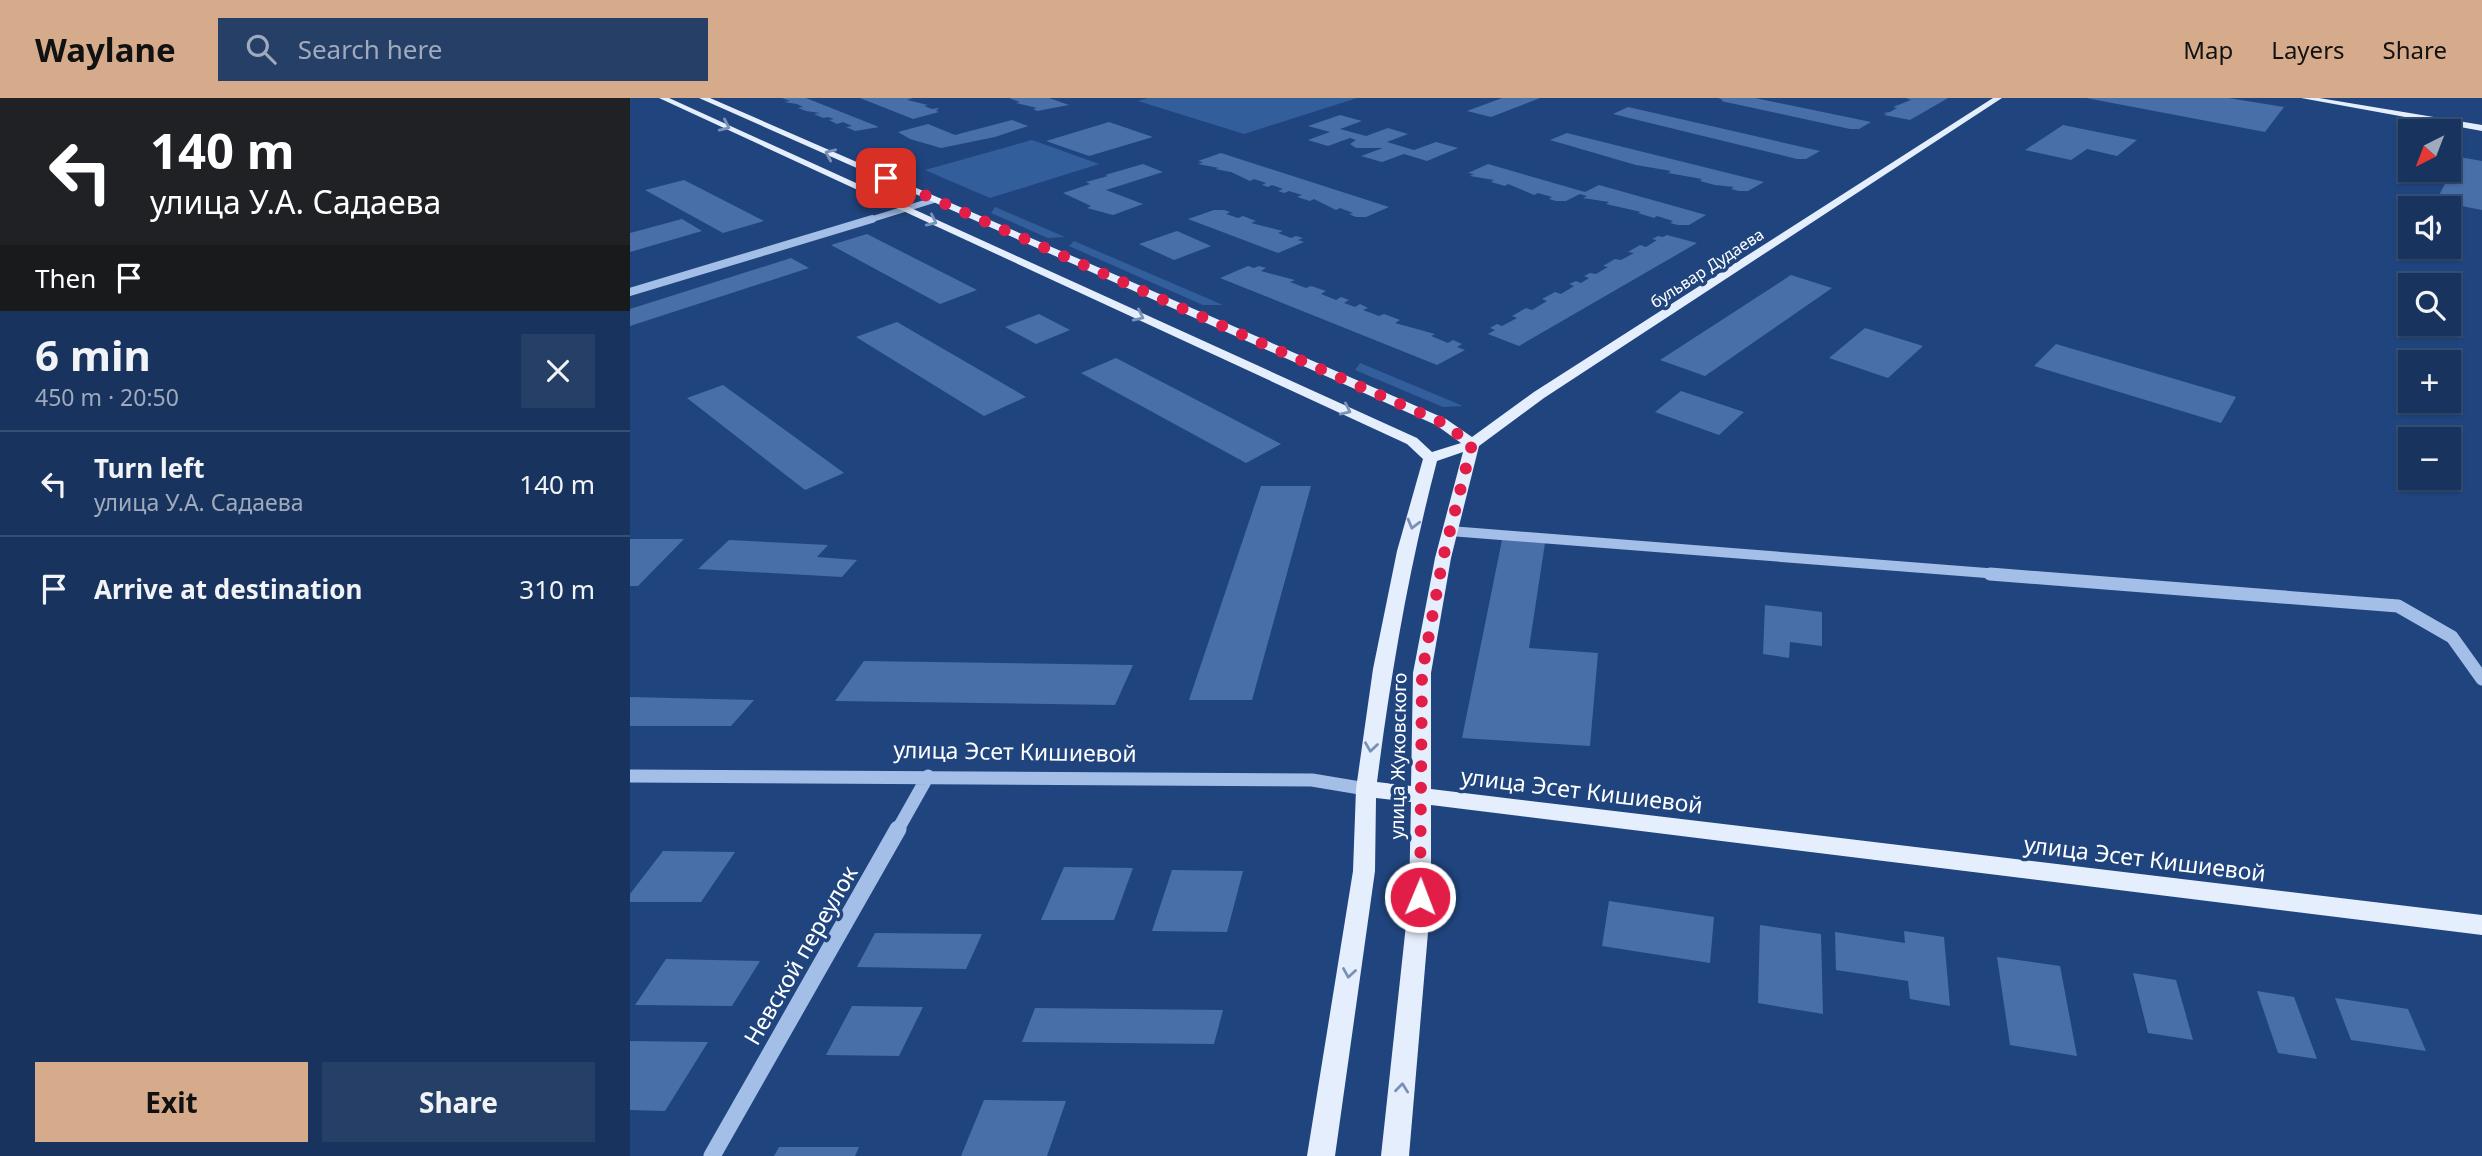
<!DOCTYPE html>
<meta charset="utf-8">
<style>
body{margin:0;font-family:"Noto Sans",sans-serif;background:#253f67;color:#f1f3f6;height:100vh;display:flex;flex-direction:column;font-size:26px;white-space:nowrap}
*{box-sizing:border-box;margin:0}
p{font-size:23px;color:#9faabc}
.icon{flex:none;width:38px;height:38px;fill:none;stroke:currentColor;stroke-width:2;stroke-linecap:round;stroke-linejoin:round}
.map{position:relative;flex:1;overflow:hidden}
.side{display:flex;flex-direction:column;background:#18345e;width:630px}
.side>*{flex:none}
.hud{background:#202124;color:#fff;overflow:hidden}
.needle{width:46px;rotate:222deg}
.buttons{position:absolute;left:1768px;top:21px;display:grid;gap:14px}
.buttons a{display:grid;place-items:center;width:63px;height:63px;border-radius:0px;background:#18345e;box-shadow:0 2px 5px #0004,0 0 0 2px #364f73;font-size:35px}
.pin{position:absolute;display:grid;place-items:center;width:60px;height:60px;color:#fff;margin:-30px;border-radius:14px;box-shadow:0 4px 10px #0006}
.me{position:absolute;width:77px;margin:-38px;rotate:1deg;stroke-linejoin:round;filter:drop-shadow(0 0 5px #0008)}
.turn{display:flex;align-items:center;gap:24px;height:147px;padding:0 35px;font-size:32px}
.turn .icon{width:91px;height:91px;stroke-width:2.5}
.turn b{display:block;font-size:49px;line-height:60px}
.then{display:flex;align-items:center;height:66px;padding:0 35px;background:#0003;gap:14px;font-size:26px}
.round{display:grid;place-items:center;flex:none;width:74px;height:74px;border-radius:0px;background:#253f67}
.headline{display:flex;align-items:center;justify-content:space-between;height:119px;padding:0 35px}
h1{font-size:42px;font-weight:700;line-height:52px}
.primary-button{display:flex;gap:14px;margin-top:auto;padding:14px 35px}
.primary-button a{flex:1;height:80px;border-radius:0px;background:#d6ab8b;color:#111;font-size:28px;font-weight:700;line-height:80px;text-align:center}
.primary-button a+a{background:#253f67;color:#f1f3f6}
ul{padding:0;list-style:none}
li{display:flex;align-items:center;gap:21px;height:105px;padding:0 35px;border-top:2px solid #364f73}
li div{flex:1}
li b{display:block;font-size:26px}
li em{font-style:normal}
header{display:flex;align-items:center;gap:42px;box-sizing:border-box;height:98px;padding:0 35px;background:#d6ab8b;color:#111}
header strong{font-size:33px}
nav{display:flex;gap:38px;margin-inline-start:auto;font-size:24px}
.search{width:490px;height:63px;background:#253f67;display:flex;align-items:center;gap:18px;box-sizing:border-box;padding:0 24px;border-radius:0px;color:#9faabc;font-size:26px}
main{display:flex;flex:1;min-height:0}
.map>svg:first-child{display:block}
.green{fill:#335e9c}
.building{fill:#486fa7}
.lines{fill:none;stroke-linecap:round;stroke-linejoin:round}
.minor-far4{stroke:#a4bfe7;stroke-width:6}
.minor-far3{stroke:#a4bfe7;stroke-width:8}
.minor-far2{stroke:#a4bfe7;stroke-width:10}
.minor-far1{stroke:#a4bfe7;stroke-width:13}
.minor{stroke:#a4bfe7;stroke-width:17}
.major{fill:#e5eefd;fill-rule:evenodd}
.oneway{stroke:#7991b7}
.route{stroke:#e11d48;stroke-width:12;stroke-dasharray:0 21.6}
.labels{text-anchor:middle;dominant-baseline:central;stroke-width:7;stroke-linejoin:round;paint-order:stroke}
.far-street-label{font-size:16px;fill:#fff;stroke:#20457e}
.street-label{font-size:19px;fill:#fff;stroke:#20457e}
.near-street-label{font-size:23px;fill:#fff;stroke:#20457e}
</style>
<header>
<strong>Waylane</strong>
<div class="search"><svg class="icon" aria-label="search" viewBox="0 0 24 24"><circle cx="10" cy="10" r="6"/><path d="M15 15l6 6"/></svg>Search here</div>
<nav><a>Map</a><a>Layers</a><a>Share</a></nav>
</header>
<main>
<section class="side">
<div class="hud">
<div class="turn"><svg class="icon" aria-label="left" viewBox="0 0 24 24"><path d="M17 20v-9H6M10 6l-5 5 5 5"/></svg><div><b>140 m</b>улица У.А. Садаева</div></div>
<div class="then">Then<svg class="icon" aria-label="arrive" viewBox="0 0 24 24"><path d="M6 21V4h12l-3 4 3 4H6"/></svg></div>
</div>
<div class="headline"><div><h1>6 min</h1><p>450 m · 20:50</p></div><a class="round"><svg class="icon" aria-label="close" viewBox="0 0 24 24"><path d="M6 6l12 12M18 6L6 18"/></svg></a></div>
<ul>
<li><svg class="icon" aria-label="left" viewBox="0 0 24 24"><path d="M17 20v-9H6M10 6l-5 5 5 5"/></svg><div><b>Turn left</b><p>улица У.А. Садаева</p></div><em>140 m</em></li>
<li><svg class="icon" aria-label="arrive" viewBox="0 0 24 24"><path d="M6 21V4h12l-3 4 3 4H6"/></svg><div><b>Arrive at destination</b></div><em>310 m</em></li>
</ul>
<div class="primary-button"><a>Exit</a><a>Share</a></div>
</section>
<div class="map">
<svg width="1852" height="1058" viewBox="0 0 1852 1058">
<rect width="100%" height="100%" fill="#20457e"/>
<path class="green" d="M518 0H727L614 36 508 3Z
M402 42 469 66 360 100 295 72Z
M365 109 435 139 418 140 361 115Z
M444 143 593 207H573L439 148Z
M730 265 833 308 813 309 725 272Z"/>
<path class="building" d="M152 0H176L249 29 225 33 216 29 222 28 213 24 207 26 199 22 204 21 198 19 193 20 184 16 190 15 176 13 168 10 173 9 167 6 154 4 160 3Z
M230 0H283L277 2 298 7 294 8 302 11 309 10 306 13 309 14 283 21Z
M379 0H419L439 7 407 13 403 11 407 10 386 5 390 4Z
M872 0H910L861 19 837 13Z
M1088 0H1125L1241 24 1229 31H1220L1091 3 1093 2Z
M1276 0H1318L1280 22 1254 17 1257 16 1253 15 1260 14 1267 10 1263 9 1281 2Z
M1456 0H1598L1654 9 1635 34Z
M998 9 1190 53 1176 61H1167L983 16Z
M710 17 732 23 710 31 736 38 758 30 778 36 757 44 784 52 806 44 828 50 797 63 774 56 752 64 731 58 753 50H726L720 46 726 42 720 40 698 48 678 42 700 34 678 28Z
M382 22 398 28 365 39 311 50 280 41 268 34 298 26 325 37Z
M479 24 523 39 459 58 416 43Z
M1433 27 1507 42 1487 58 1457 51 1441 62 1395 52Z
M937 35 1134 84 1118 93H1109L1101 91 1104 89 1085 87 1070 83 1072 81 1038 75 1041 73 1006 67 920 42Z
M591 55 759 109 736 119H726L719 116 723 115 710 110 706 112 684 101 680 103 667 99 672 97 659 93 654 95 648 93 653 91 642 87 638 89 632 87 636 85 624 81 620 83 601 74 585 71 589 70 568 66 573 64 568 63Z
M1829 59 1852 63V112L1806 103Z
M513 66 533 74 476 92 513 106 483 117 457 110 461 108 433 95 460 86 456 84 478 78 475 77Z
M858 66 955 94 969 87 1076 117 1059 127H1048L1040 125 1043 123 1027 118 1024 120 1008 115 1011 114 976 106 979 104 953 100 957 98 950 96 936 103H926L919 101 922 99 908 95 904 97 878 86 875 88 861 84 864 82 840 78 844 76 838 75Z
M54 82 134 123 93 135 15 92Z
M584 112H594L600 114 596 116 608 120 613 118 626 123 621 125 653 133 648 135 661 140 666 138 673 140 668 142 674 144 648 155 558 121Z
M52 121 72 133 0 154V135Z
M547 133 581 148 544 162 509 146Z
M237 136 347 192 310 206 201 147Z
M1037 137 1067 145 889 248 858 236 865 232 860 230 867 226 872 228 887 220 882 218 896 210 902 212 917 203 912 201 925 194 931 196 944 188 939 186 946 183 951 185 959 180 954 178 960 175 966 176 978 169 973 168 985 161 991 162 1004 155 998 154 1010 147 1016 149 1027 142 1022 141 1028 138 1033 139Z
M161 160 179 170 0 228V211Z
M618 168 624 170 629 168 636 170 631 173 665 182 660 184 676 190 681 188 696 193 691 196 706 202 711 199 719 202 714 205 725 209 730 206 738 210 733 212 749 218 754 216 770 222 765 225 805 236 801 238 818 245 823 242 832 246 827 249 835 252 807 267 590 180Z
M1161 177 1202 190 1075 278 1030 262Z
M409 216 440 232 406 246 375 229Z
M267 224 396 299 354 318 226 239Z
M1235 230 1293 248 1258 280 1199 260Z
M1426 246 1606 299 1591 325 1404 268Z
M486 260 651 346 616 365 451 275Z
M93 287 214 375 175 392 57 300Z
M1051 293 1114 314 1089 337 1025 314Z
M631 388H681L622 602H559Z
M0 441H54L8 488H0Z
M99 442 198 447 187 459 227 462 212 479 68 471Z
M872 442 915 445 899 550 968 555 960 648 832 640Z
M1135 507 1192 514V548L1160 544 1159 560 1133 556Z
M234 563 503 567 485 607 205 603Z
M0 599 124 602 101 628H0Z
M33 753 105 754 71 804H0V796Z
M434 769 503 770 484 822H411Z
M542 772 613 773 597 834 522 833Z
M979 803 1084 819 1080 865 972 848Z
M1130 827 1191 836 1193 916 1128 905Z
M1274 833 1314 839 1320 908 1280 901 1278 883 1206 872 1205 834 1275 845Z
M245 835 352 836 336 871 227 869Z
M1367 859 1430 868 1447 958 1380 947Z
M36 861 130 863 102 908 5 907Z
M1503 875 1546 882 1563 942 1518 935Z
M1627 893 1664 899 1687 961 1648 955Z
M1705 900 1778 911 1796 953 1721 942Z
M222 908 293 909 269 958 196 957Z
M405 910 593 912 584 946 392 944Z
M0 943 78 944 35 1013 0 1012Z
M354 1002 436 1003 417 1058H331Z
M149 1049H229L225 1058H144Z"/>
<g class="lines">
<path class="minor-far4" d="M236 123 304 102"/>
<path class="minor-far3" d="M0 194 242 121"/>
<path class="minor-far2" d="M820 433 1382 477"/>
<path class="minor-far1" d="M1360 476 1768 508 1822 539 1852 581
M0 678 682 682 736 691
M267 733 298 678"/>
<path class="minor" d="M82 1058 268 731"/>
<path class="major" d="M29 0H39L787 340 802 354 831 345 806 327 69 0H80L816 321 842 339 904 294 1363 0H1372L914 300 849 348 821 460 801 575V691L1852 817V837L801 707V799L779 1058H751L779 799 781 704 746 700 745 773 705 1058H677L723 773 726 691 743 571 767 453 793 361 777 346ZM833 354 805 460 783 575 781 688 747 684C761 575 779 469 807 363Z
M1671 0H1689L1852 27V33Z"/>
</g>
<defs><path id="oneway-chevron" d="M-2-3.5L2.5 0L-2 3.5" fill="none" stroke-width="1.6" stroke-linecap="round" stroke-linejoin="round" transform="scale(1.75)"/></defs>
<g class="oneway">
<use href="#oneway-chevron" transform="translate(95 28) rotate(25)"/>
<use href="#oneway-chevron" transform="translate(200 56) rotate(-156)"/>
<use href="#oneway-chevron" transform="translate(302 123) rotate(25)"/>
<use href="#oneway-chevron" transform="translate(509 218) rotate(25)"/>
<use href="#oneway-chevron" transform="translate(716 312) rotate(25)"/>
<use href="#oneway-chevron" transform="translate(783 426) rotate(105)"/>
<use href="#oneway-chevron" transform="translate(741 649) rotate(98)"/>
<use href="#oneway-chevron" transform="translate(719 875) rotate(99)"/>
<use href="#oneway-chevron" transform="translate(772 990) rotate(-84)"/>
</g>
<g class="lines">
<path class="route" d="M256 80 811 324 842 346 813 460 792 575 790 799"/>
</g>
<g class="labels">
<g class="far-street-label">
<text transform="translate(1077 170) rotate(-33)">бульвар Дудаева</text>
</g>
<g class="street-label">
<text transform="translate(768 658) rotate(-89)">улица Жуковского</text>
</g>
<g class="near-street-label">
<text transform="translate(385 653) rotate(1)">улица Эсет Кишиевой</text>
<text transform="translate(952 692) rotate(7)">улица Эсет Кишиевой</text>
<text transform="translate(1515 760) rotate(7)">улица Эсет Кишиевой</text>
<text transform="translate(170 857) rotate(-60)">Невской переулок</text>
</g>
</g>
</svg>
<div class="buttons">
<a><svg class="needle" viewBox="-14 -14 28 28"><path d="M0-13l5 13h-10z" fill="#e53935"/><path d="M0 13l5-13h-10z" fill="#9faabc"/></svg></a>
<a><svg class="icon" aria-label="sound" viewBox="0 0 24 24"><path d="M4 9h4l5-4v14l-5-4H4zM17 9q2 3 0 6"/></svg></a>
<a><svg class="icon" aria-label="search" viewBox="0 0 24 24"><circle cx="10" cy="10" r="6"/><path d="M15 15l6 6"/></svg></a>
<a>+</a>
<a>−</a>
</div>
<div class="pin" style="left:256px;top:80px;background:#d93025"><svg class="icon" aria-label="arrive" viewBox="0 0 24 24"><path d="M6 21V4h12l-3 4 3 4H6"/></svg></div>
<svg class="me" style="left:790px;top:799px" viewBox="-20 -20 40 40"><circle r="17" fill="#e11d48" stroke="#fff" stroke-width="3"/><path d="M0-11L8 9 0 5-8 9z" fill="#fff"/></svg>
</div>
</main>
